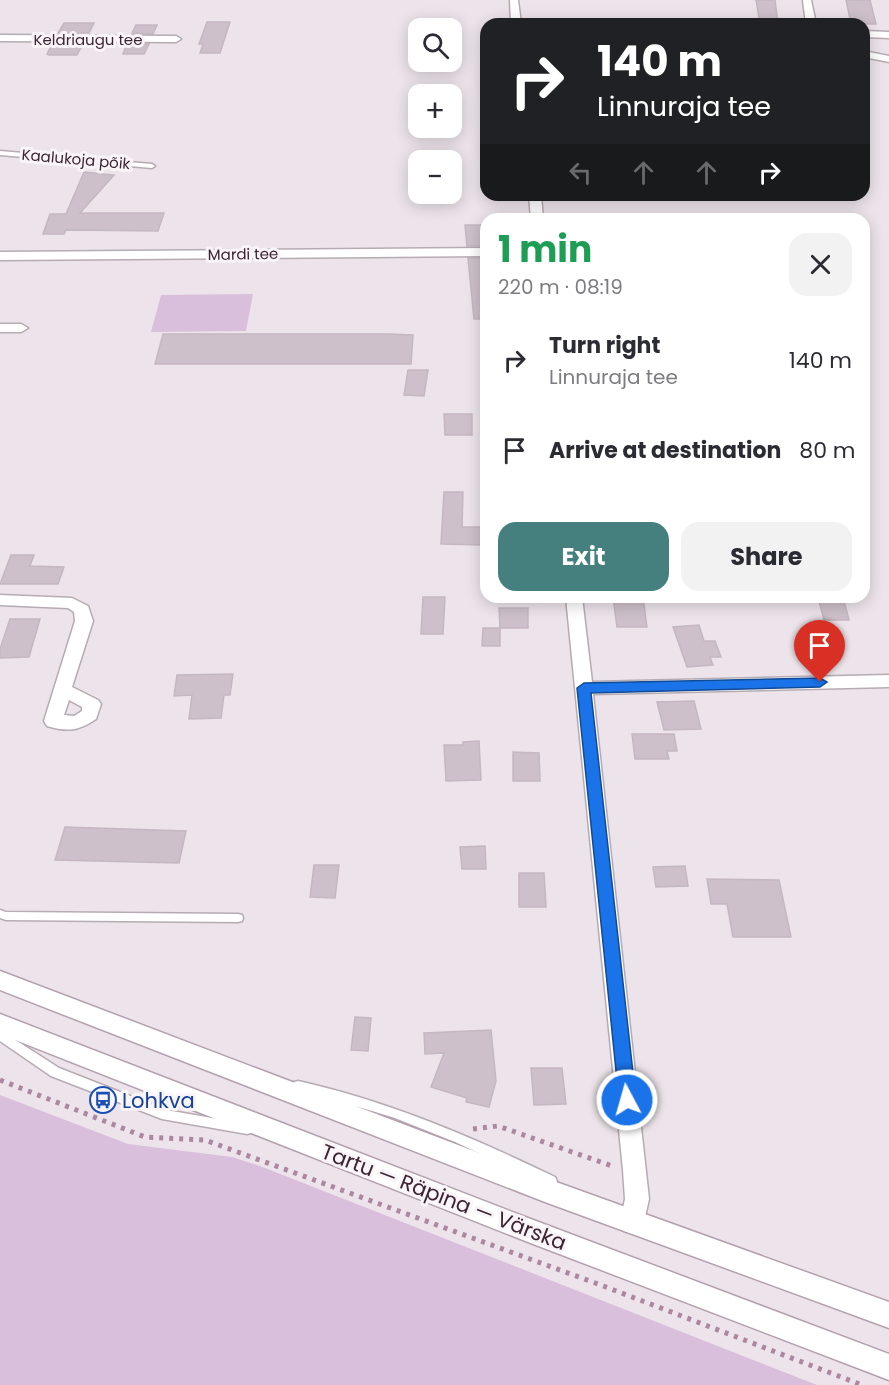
<!DOCTYPE html>
<meta charset="utf-8">
<style>
body{margin:0;font-family:Poppins,sans-serif;background:#f2f2f3;color:#2b2b33;height:100vh;display:flex;flex-direction:column;font-size:22px;white-space:nowrap}
*{box-sizing:border-box;margin:0}
p{font-size:20px;color:#7c7c81}
.icon{flex:none;width:33px;height:33px;fill:none;stroke:currentColor;stroke-width:2;stroke-linecap:round;stroke-linejoin:round}
.map{position:relative;flex:1;overflow:hidden}
.drawer{position:absolute;left:480px;top:213px;width:390px;height:390px;display:flex;flex-direction:column;background:#fff;border-radius:18px;box-shadow:0 3px 15px #0003}
.drawer>*{flex:none}
.top-card{position:absolute;left:480px;top:18px;width:390px;height:183px;border-radius:18px;box-shadow:0 3px 15px #0003;background:#202124;color:#fff;overflow:hidden}
.fabs{position:absolute;left:408px;top:18px;display:grid;gap:12px}
.fabs a{display:grid;place-items:center;width:54px;height:54px;border-radius:12px;background:#fff;box-shadow:0 3px 15px #0003;font-size:30px}
.pin{position:absolute;display:grid;place-items:center;width:51px;height:51px;color:#fff;margin:-62px -26px;border-radius:50% 50% 50% 0;rotate:-45deg;box-shadow:0 0 6px #0007}
.pin .icon{rotate:45deg}
.me{position:absolute;width:66px;margin:-33px;rotate:354deg;stroke-linejoin:round;filter:drop-shadow(0 0 4px #0008)}
.turn{display:flex;align-items:center;gap:21px;height:126px;padding:0 18px;font-size:27px}
.turn .icon{width:78px;height:78px;stroke-width:2.5}
.turn b{display:block;font-size:42px;line-height:51px}
.lanes{display:flex;align-items:center;height:57px;padding:0 18px;background:#0003;justify-content:center;gap:30px;direction:ltr}
.lanes .off{opacity:.35}
.round{display:grid;place-items:center;flex:none;width:63px;height:63px;border-radius:18px;background:#f2f2f3}
.headline{display:flex;align-items:center;justify-content:space-between;height:102px;padding:0 18px}
h1{font-size:36px;font-weight:700;line-height:45px;color:#1e9e55}
.button{display:flex;gap:12px;margin-top:auto;padding:12px 18px}
.button a{flex:1;height:69px;border-radius:18px;background:#46807e;color:#fff;font-size:24px;font-weight:700;line-height:69px;text-align:center}
.button a+a{background:#f2f2f3;color:#2b2b33}
ul{padding:0;list-style:none}
li{display:flex;align-items:center;gap:18px;height:90px;padding:0 18px}
li div{flex:1}
li b{display:block;font-size:22px}
li em{font-style:normal}
.map>svg:first-child{display:block}
.green{fill:#d9bfdc}
.building{fill:#cdc0ca;stroke:#c5b7c2;stroke-width:1.5}
.lines{fill:none;stroke-linecap:round;stroke-linejoin:round}
.lane-casing{stroke:#b7abb3;stroke-width:3}
.street-casing{stroke:#b7abb3;stroke-width:3}
.secondary-casing{stroke:#b4a0ae;stroke-width:3}
.path{stroke:#ad87a0;stroke-width:5;stroke-dasharray:4 6;stroke-linecap:butt}
.lane{fill:#fff;fill-rule:evenodd}
.street{fill:#fff;fill-rule:evenodd}
.secondary{fill:#fff;fill-rule:evenodd}
.route{fill:#1a73e8;stroke:#114b97;stroke-width:1.5}
.labels{text-anchor:middle;dominant-baseline:central;stroke-width:6;stroke-linejoin:round;paint-order:stroke}
.far-street-label{font-size:15px;fill:#3c2533;stroke:#f9f4f8}
.near-transit-label{font-size:21px;fill:#164399;stroke:#f9f4f8;text-anchor:start}
.near-street-label{font-size:21px;fill:#3c2533;stroke:#f9f4f8}
</style>
<div class="map">
<svg width="889" height="1385" viewBox="0 0 889 1385">
<rect width="100%" height="100%" fill="#ece4ea"/>
<path class="green" d="M253 294 246 331 151 332 161 295Z
M0 1095 128 1144 232 1157 260 1166 817 1385H0Z"/>
<path class="building" d="M756 0H775L778 24H760Z
M846 0H870L876 24H851Z
M207 22H230L220 53H200L203 44H199Z
M64 23H94L89 33H58Z
M136 25H157L153 34 132 33Z
M52 44H83L77 55H49L47 54Z
M127 44H149L144 54H123Z
M84 172 114 175 80 213H164L158 231 66 230 64 234H43L50 214H66Z
M465 225H486V246H467Z
M468 258H486V319H474Z
M163 334H389L413 335 411 364H155Z
M408 370H428L424 396 404 395Z
M444 414H472V435H445Z
M444 492H463L462 527H482V545L441 544Z
M11 555H34L30 566 64 567 58 584H0Z
M423 597H445L443 634H421Z
M613 597H643L647 627H617Z
M818 597H843L849 620H824Z
M499 608H528V628H500Z
M10 619H40L29 657 0 658V649Z
M699 625 704 641H715L721 657H710L713 665 687 667 673 627Z
M483 628H500V646H482Z
M233 674 230 695H224L221 718 189 719 192 695 174 696 177 675Z
M694 701 701 729 664 730 657 702Z
M632 734H674L677 751H667L669 759H635Z
M479 741 481 780 446 781 444 745H463V742Z
M513 752 539 753 540 781H513Z
M65 827 186 831 179 863 55 860Z
M485 846 486 869H462L460 847Z
M314 865H339L335 898 310 897Z
M685 866 688 886 656 887 653 867Z
M519 873H544L546 907H519Z
M707 879 779 880 791 937H733L727 904H711Z
M355 1017 371 1018 368 1051 351 1050Z
M491 1030 496 1081 489 1107 466 1102 467 1098 431 1087 444 1053 425 1054 424 1033Z
M531 1068H562L566 1104 534 1105Z"/>
<g class="lines">
<defs>
<path id="lane" d="M0 151 152 164 155 166 152 168 0 155Z
M0 910 6 912 238 914 242 915 243 918 242 921 238 922 6 920 0 918Z
M0 1030 59 1068 166 1110 247 1124 251 1125 253 1129 251 1133 247 1134 162 1119 51 1076 0 1041Z
M298 1081C388 1101 472 1137 555 1177L557 1181 555 1185 551 1187 455 1142 395 1118 362 1108 294 1090 292 1086 294 1082Z"/>
<path id="street" d="M510 0H518L521 24H511Z
M803 0H811L816 24H806Z
M864 31 889 32V38L864 37Z
M0 35 176 36 181 39 176 42 0 41Z
M864 51 889 56V62L864 57Z
M529 195H541L543 219H531Z
M486 248V256L0 260V252Z
M0 324H21L28 328 21 332H0Z
M0 595 72 598 88 606 93 621 72 687 98 700 101 704 96 719C79 731 67 732 47 726L44 721 75 621 74 612 68 608 0 605ZM69 700 82 707V711L74 716 64 715Z
M566 597H582L592 682 889 675V687L593 694 649 1199 642 1231 633 1234 624 1231 620 1222 625 1199 623 1170Z"/>
<path id="secondary" d="M0 971 545 1178 889 1302V1328L545 1202 0 990Z
M0 1014 528 1218 889 1354V1380L528 1242 0 1034Z"/>
</defs>
<use href="#lane" class="lane-casing"/>
<use href="#street" class="street-casing"/>
<use href="#secondary" class="secondary-casing"/>
<path class="path" d="M0 1080 145 1137 205 1140 598 1284 862 1385
M473 1129 498 1126 615 1167"/>
<use href="#lane" class="lane"/>
<use href="#street" class="street"/>
<use href="#secondary" class="secondary"/>
</g>
<path class="route" d="M820 678 827 682 820 687 591 693 636 1100 634 1106 627 1108 621 1106 619 1100 577 688 584 683Z"/>
<defs>
<symbol id="bus-ring" viewBox="-11 -11 22 22"><circle r="9.5" fill="#f9f4f8" stroke="#1a4fb4" stroke-width="1.5"/><path d="M-5-6H5V4H4V6H2V4H-2V6H-4V4H-5ZM-3.5-4V0h7V-4ZM-3.5 1.2v1.5H-2V1.2ZM2 1.2v1.5H3.5V1.2Z" fill="#1a4fb4"/></symbol>
</defs>
<g fill-rule="evenodd">
<use href="#bus-ring" x="88" y="1085" width="30" height="30"/>
</g>
<g class="labels">
<g class="far-street-label">
<text x="88" y="39">Keldriaugu tee</text>
<text transform="translate(76 159) rotate(5)">Kaalukoja põik</text>
<text transform="translate(243 254) rotate(-1)">Mardi tee</text>
</g>
<g class="near-transit-label">
<text x="122" y="1100">Lohkva</text>
</g>
<g class="near-street-label">
<text transform="translate(444 1197) rotate(21)">Tartu — Räpina — Värska</text>
</g>
</g>
</svg>
<div class="fabs">
<a><svg class="icon" aria-label="search" viewBox="0 0 24 24"><circle cx="10" cy="10" r="6"/><path d="M15 15l6 6"/></svg></a>
<a>+</a>
<a>−</a>
</div>
<div class="pin" style="left:820px;top:682px;background:#d93025"><svg class="icon" aria-label="arrive" viewBox="0 0 24 24"><path d="M6 21V4h12l-3 4 3 4H6"/></svg></div>
<svg class="me" style="left:627px;top:1100px" viewBox="-20 -20 40 40"><circle r="17" fill="#1a73e8" stroke="#fff" stroke-width="3"/><path d="M0-11L8 9 0 5-8 9z" fill="#fff"/></svg>
<div class="top-card">
<div class="turn"><svg class="icon" aria-label="right" viewBox="0 0 24 24"><path d="M7 20v-9h11M14 6l5 5-5 5"/></svg><div><b>140 m</b>Linnuraja tee</div></div>
<div class="lanes"><svg class="icon off" aria-label="left" viewBox="0 0 24 24"><path d="M17 20v-9H6M10 6l-5 5 5 5"/></svg><svg class="icon off" aria-label="ahead" viewBox="0 0 24 24"><path d="M12 20V5M6 11l6-6 6 6"/></svg><svg class="icon off" aria-label="ahead" viewBox="0 0 24 24"><path d="M12 20V5M6 11l6-6 6 6"/></svg><svg class="icon" aria-label="right" viewBox="0 0 24 24"><path d="M7 20v-9h11M14 6l5 5-5 5"/></svg></div>
</div>
<section class="drawer">
<div class="headline"><div><h1>1 min</h1><p>220 m · 08:19</p></div><a class="round"><svg class="icon" aria-label="close" viewBox="0 0 24 24"><path d="M6 6l12 12M18 6L6 18"/></svg></a></div>
<ul>
<li><svg class="icon" aria-label="right" viewBox="0 0 24 24"><path d="M7 20v-9h11M14 6l5 5-5 5"/></svg><div><b>Turn right</b><p>Linnuraja tee</p></div><em>140 m</em></li>
<li><svg class="icon" aria-label="arrive" viewBox="0 0 24 24"><path d="M6 21V4h12l-3 4 3 4H6"/></svg><div><b>Arrive at destination</b></div><em>80 m</em></li>
</ul>
<div class="button"><a>Exit</a><a>Share</a></div>
</section>
</div>
